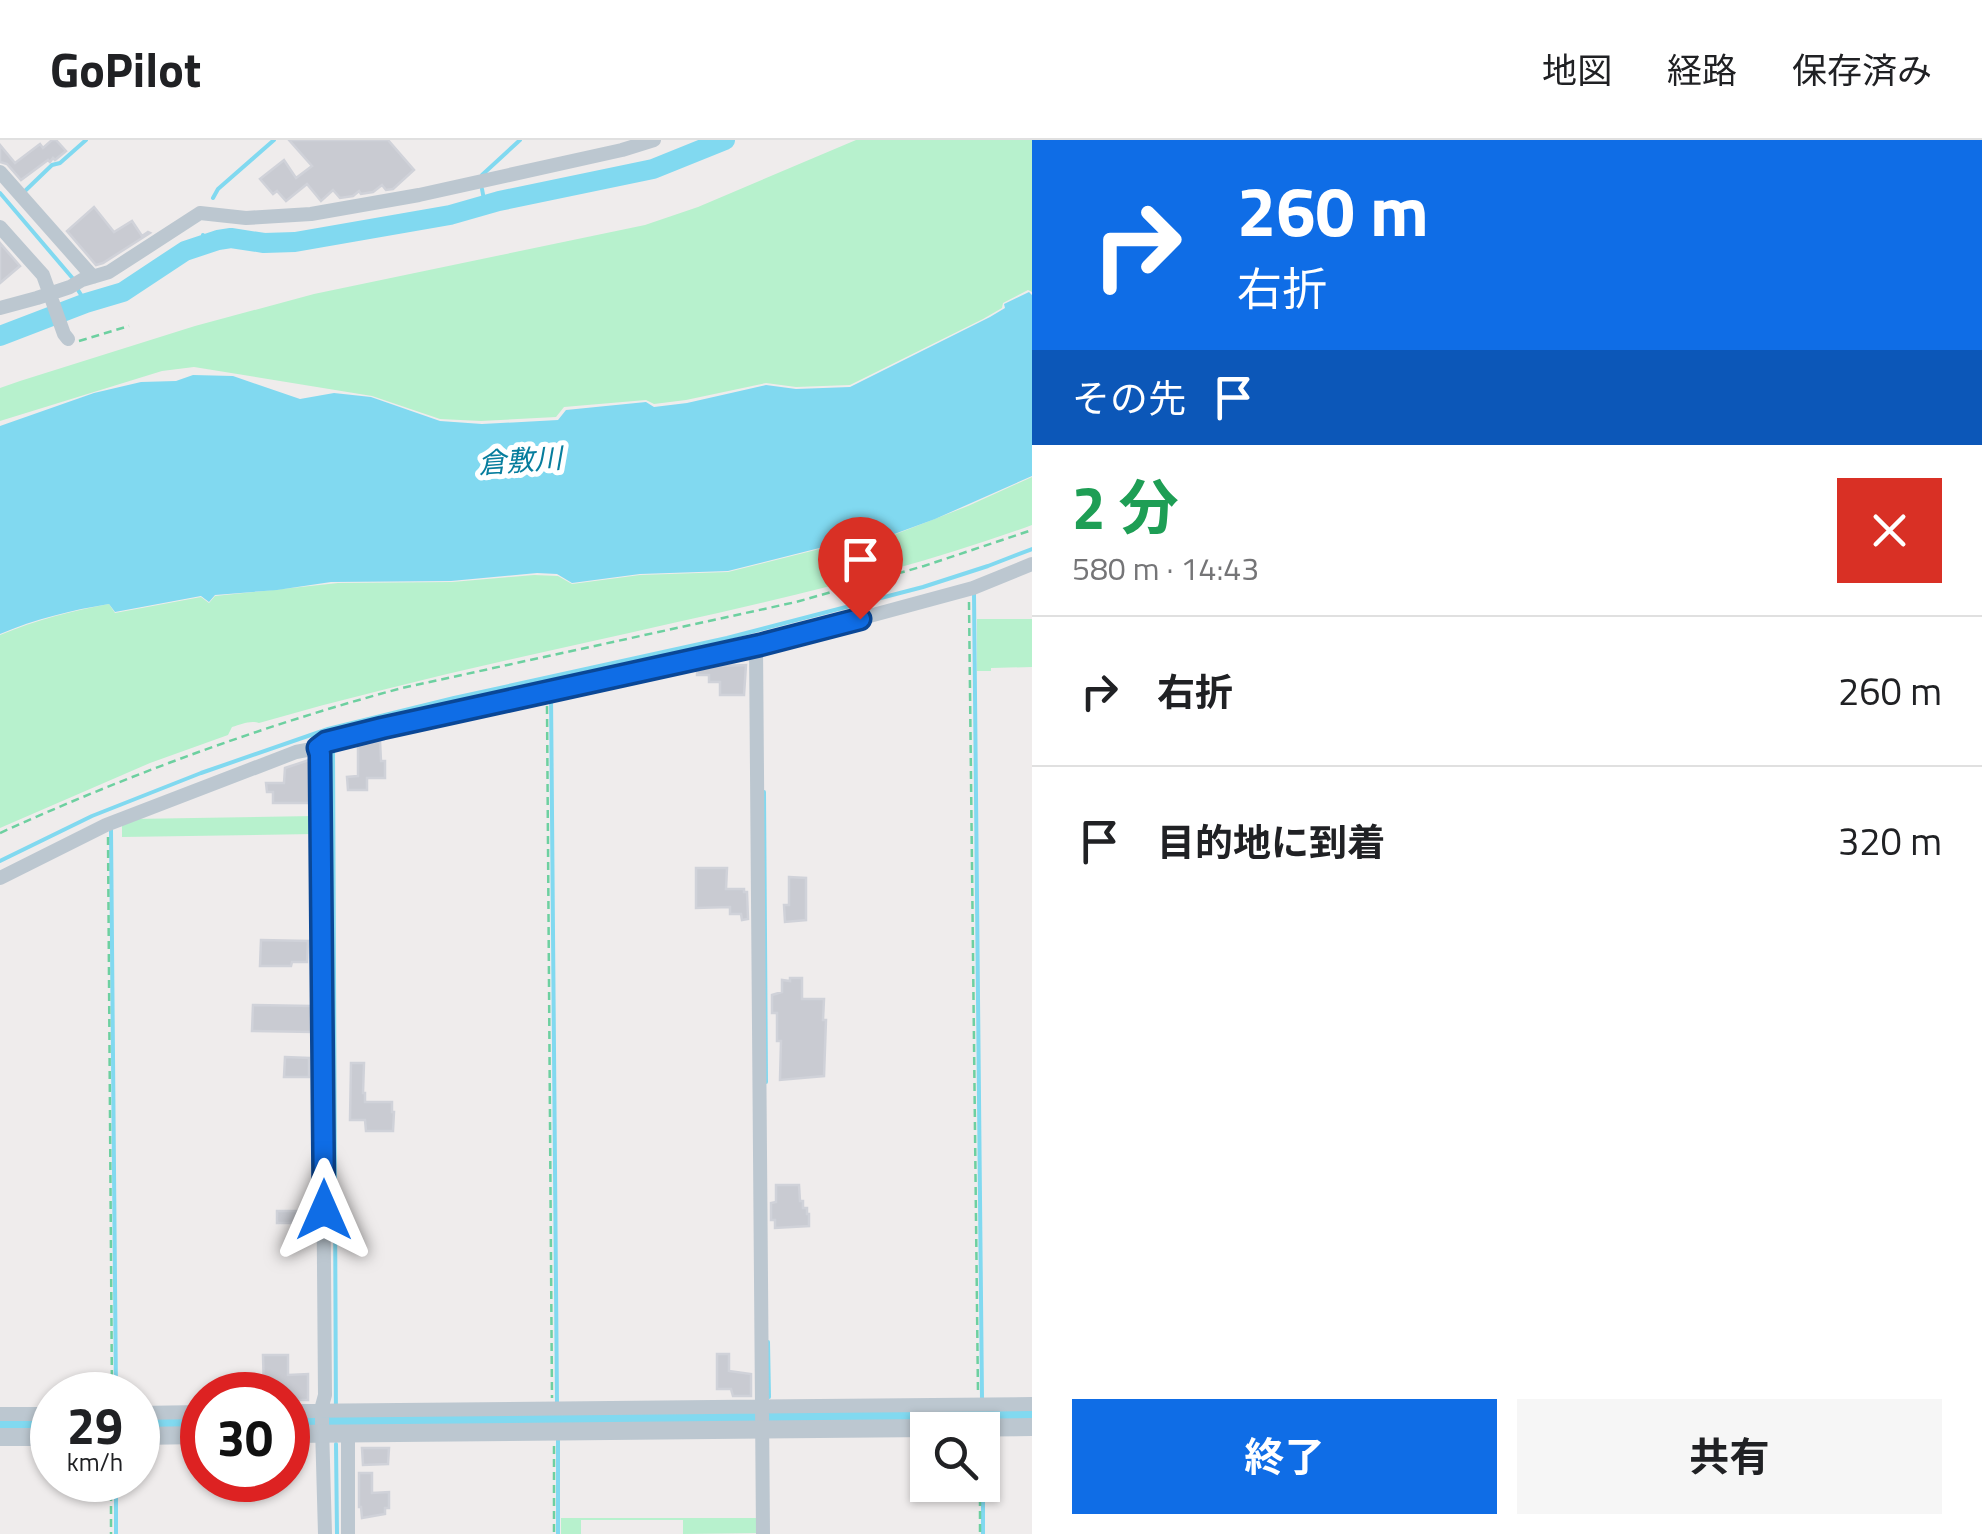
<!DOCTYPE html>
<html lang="ja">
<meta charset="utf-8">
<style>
body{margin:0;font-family:"Titillium Web","Noto Sans JP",sans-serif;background:#f6f6f6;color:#202124;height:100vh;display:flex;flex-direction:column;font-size:38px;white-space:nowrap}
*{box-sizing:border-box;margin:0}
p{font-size:32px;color:#757577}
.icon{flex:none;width:55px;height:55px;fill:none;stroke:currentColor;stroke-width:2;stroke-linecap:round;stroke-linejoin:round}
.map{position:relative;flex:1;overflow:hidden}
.details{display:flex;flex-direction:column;background:#fff;width:950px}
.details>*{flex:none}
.guide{background:#0f6de6;color:#fff;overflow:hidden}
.controls{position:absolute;left:910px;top:1272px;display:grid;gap:20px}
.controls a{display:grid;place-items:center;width:90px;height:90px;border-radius:0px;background:#fff;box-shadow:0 2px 8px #0004;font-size:50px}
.speed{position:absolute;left:30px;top:1232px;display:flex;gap:20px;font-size:50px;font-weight:700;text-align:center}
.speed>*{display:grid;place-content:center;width:130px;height:130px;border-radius:50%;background:#fff;box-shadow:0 2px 8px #0004;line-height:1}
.speed small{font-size:25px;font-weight:400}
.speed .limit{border:15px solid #d22;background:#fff;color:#111}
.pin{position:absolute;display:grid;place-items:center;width:85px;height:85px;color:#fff;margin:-102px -42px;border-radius:50% 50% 50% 0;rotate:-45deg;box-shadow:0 0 10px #0007}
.pin .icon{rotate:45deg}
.me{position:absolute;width:110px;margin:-55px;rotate:0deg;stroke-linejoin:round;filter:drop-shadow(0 0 8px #0008)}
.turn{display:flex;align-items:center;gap:35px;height:210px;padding:0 40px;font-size:45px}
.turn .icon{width:130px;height:130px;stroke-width:2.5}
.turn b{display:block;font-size:70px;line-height:85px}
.then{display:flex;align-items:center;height:95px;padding:0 40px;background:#0003;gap:20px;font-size:38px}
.round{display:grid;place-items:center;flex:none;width:105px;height:105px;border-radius:0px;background:#f6f6f6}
.overview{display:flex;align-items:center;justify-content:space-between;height:170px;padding:0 40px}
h1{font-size:60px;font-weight:700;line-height:75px;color:#1e9e55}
.primary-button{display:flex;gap:20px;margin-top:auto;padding:20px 40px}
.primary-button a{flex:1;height:115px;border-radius:0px;background:#0f6de6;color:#fff;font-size:40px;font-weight:700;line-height:115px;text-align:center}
.primary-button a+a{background:#f6f6f6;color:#202124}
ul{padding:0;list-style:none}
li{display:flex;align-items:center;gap:30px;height:150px;padding:0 40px;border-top:2px solid #e0e0e0}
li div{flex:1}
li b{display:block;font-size:38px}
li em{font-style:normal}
header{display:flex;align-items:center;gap:60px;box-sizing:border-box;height:140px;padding:0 50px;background:#fff;border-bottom:2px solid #e0e0e0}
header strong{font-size:48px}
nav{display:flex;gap:55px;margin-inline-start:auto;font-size:35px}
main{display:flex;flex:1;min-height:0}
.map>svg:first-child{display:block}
.green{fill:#b7f1cd}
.water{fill:#81d9f0}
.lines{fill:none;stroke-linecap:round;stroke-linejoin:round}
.stream{stroke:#81d9f0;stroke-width:4}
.river{stroke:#81d9f0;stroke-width:20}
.building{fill:#c9cbd2;stroke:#d0d2d9;stroke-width:2.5}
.path{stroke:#6dd0a0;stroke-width:2.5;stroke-dasharray:8 5;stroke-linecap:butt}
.minor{stroke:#bcc7d0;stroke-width:14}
.tertiary{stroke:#bcc7d0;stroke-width:18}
.route-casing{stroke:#0a4796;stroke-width:25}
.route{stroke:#0f6de6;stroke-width:18}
.labels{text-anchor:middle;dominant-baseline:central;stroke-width:10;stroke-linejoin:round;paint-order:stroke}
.water-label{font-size:28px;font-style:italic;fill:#067d9d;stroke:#fff}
</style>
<header>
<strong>GoPilot</strong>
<nav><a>地図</a><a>経路</a><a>保存済み</a></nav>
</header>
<main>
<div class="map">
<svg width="1032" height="1394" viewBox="0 0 1032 1394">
<rect width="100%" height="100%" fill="#efecec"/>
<path class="green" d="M856 0H1032V152L1028 150 1003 163 1002 168 983 179 850 245 796 247 766 243 686 260 654 264 646 260 564 267 556 277 481 281 440 279 372 256 194 227 162 231 0 281V248L20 241 195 186 314 154 645 85 698 67Z
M1032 337V385C886 438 735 469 584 503 475 527 367 552 259 583 250 580 242 584 232 587L228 595 150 623 0 688V495C36 480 71 471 109 464L115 473 201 457 209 463 215 456 338 443 452 442 534 435 558 436 572 444 640 435 728 432 875 395 878 401 968 366Z
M977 479H1032V527L991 528V531H977Z
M314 676V694L122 697V681L132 679Z
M561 1378H759V1393L683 1394V1380H581V1394H561Z"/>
<path class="water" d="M1029 152 1032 155V336L935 379 878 400 875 394 728 431 640 434 572 443 557 434 537 433 451 441 331 442 277 450 215 455 209 462 201 456 115 472 109 464C72 470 35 479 0 494V286L94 253 141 242 176 241 193 235 233 236 300 259 334 253 371 257 440 281 482 284 558 280 566 270 646 262 654 267 687 263 766 245 796 249 850 247 990 177 1005 168 1004 164Z"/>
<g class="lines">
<path class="stream" d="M482 35 520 0
M482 49 485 65
M26 50 52 25 60 23 86 0
M0 53 75 141
M213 58 218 49 274 0
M203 95 204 104
M78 150 86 163
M974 454 982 1259
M551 555 557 1264
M328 589 333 608 336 1283
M764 652 766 942
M111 690 116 1255
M0 721 92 676 201 633 328 589 454 558 727 498 923 447 988 426 1032 409
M768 1202 769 1257
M983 1296V1394
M558 1300V1394
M336 1304 337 1394
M116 1340V1394"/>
<path class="river" d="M0 196 86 163 123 152 185 111 218 100 231 98 264 103 295 102 450 75 499 61 653 29 725 0
M288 1280 1032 1272
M138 1281H202
M0 1283 52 1282"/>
</g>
<path class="building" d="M52 0H56L66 11 55 20 53 18 50 22 48 20 21 40 7 24 0 22V5L15 23 40 4 43 8Z
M289 0H388L414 30 393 49 386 50 382 45 373 52 361 54 359 51 353 56 340 58 333 50 321 61 307 44 286 61 277 51 273 54 260 39 284 20 296 38 312 26Z
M94 67 114 92 132 81 142 96 148 92 150 93 103 123 96 125 67 91Z
M0 103 20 126 0 143Z
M746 525 744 555H720V542H709V535H697V530L718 526Z
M380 601 381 621H385V638H367V650H348L347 637 358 636V606Z
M309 620 310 663H273V652H267L266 643H284L285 628Z
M696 728H727L726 749H744V752H747L748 779 742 780 741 774H730V767L696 768Z
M789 737 806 738V780L785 782 784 765H789Z
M261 800 308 801 307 822H292L291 826H260Z
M790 838H802V859H824L823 880H826L824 936 780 940 781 901H777V873H772V855L782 852V840L790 841Z
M253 865 311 866 312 892 252 891Z
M285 917 309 918V937H284Z
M351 923H364L363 953H365V962H392V972H394L393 991H366L365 980H350Z
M776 1045H799L800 1061H803V1068H807V1074H809V1086L775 1088V1080H771V1063L776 1062Z
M277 1071H311V1083H277Z
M717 1214H729V1231L751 1234V1256H733L731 1249H717Z
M263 1215H288V1235L308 1234V1260H288L286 1252H264Z
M362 1308H389L388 1324 363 1325Z
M359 1333H372V1353L389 1352V1368H385V1374L362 1378 361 1367H359Z"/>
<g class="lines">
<path class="path" d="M79 201 129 186
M969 462 978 1254
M547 566 552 1258
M0 693C130 634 264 585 402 548L796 462 924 426 1032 390
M108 697 112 1255
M554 1306V1394
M111 1340V1394
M980 1345V1394"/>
<path class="minor" d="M0 32 93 137
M0 87 43 135 64 194 68 199
M0 168 37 158 70 147 82 140 109 132 200 73 246 78 311 74 419 55 622 10 654 0
M756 506 763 1394
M317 608 320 615 325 1255 322 1266V1286L325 1394
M0 738 106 685 296 612 317 608 326 602 766 504 973 448 1032 424
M288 1271 1032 1264
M138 1273 202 1272
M0 1274H52
M348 1293V1394"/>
<path class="tertiary" d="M288 1294 1032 1287
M138 1296 202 1295
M0 1297H52"/>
</g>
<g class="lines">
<defs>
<path id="route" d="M324 1070 320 614 318 608 326 602 382 588 760 505 860 479"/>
</defs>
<use href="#route" class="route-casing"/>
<use href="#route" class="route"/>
</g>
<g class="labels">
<g class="water-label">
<text transform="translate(520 320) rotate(-4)">倉敷川</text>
</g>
</g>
</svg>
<div class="controls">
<a><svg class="icon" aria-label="search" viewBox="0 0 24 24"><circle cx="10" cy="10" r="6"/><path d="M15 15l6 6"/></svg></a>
</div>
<div class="speed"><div>29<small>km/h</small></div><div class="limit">30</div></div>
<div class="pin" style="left:860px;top:479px;background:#d93025"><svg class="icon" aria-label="arrive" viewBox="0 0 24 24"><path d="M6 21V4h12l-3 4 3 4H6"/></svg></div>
<svg class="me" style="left:324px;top:1070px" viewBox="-20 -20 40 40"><path d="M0-17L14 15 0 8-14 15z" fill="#0f6de6" stroke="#fff" stroke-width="4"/></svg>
</div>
<section class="details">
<div class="guide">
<div class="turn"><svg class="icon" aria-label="right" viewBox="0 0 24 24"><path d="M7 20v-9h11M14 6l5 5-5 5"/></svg><div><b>260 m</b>右折</div></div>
<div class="then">その先<svg class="icon" aria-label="arrive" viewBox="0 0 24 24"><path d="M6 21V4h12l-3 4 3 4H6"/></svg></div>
</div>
<div class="overview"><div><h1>2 分</h1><p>580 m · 14:43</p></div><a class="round" style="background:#d93025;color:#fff"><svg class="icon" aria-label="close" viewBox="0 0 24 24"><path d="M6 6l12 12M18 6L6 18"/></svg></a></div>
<ul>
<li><svg class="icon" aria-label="right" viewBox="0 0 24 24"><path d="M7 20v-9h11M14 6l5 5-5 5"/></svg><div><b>右折</b></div><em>260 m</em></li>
<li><svg class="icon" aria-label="arrive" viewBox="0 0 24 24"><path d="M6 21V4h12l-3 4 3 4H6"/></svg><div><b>目的地に到着</b></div><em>320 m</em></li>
</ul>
<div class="primary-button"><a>終了</a><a>共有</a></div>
</section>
</main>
